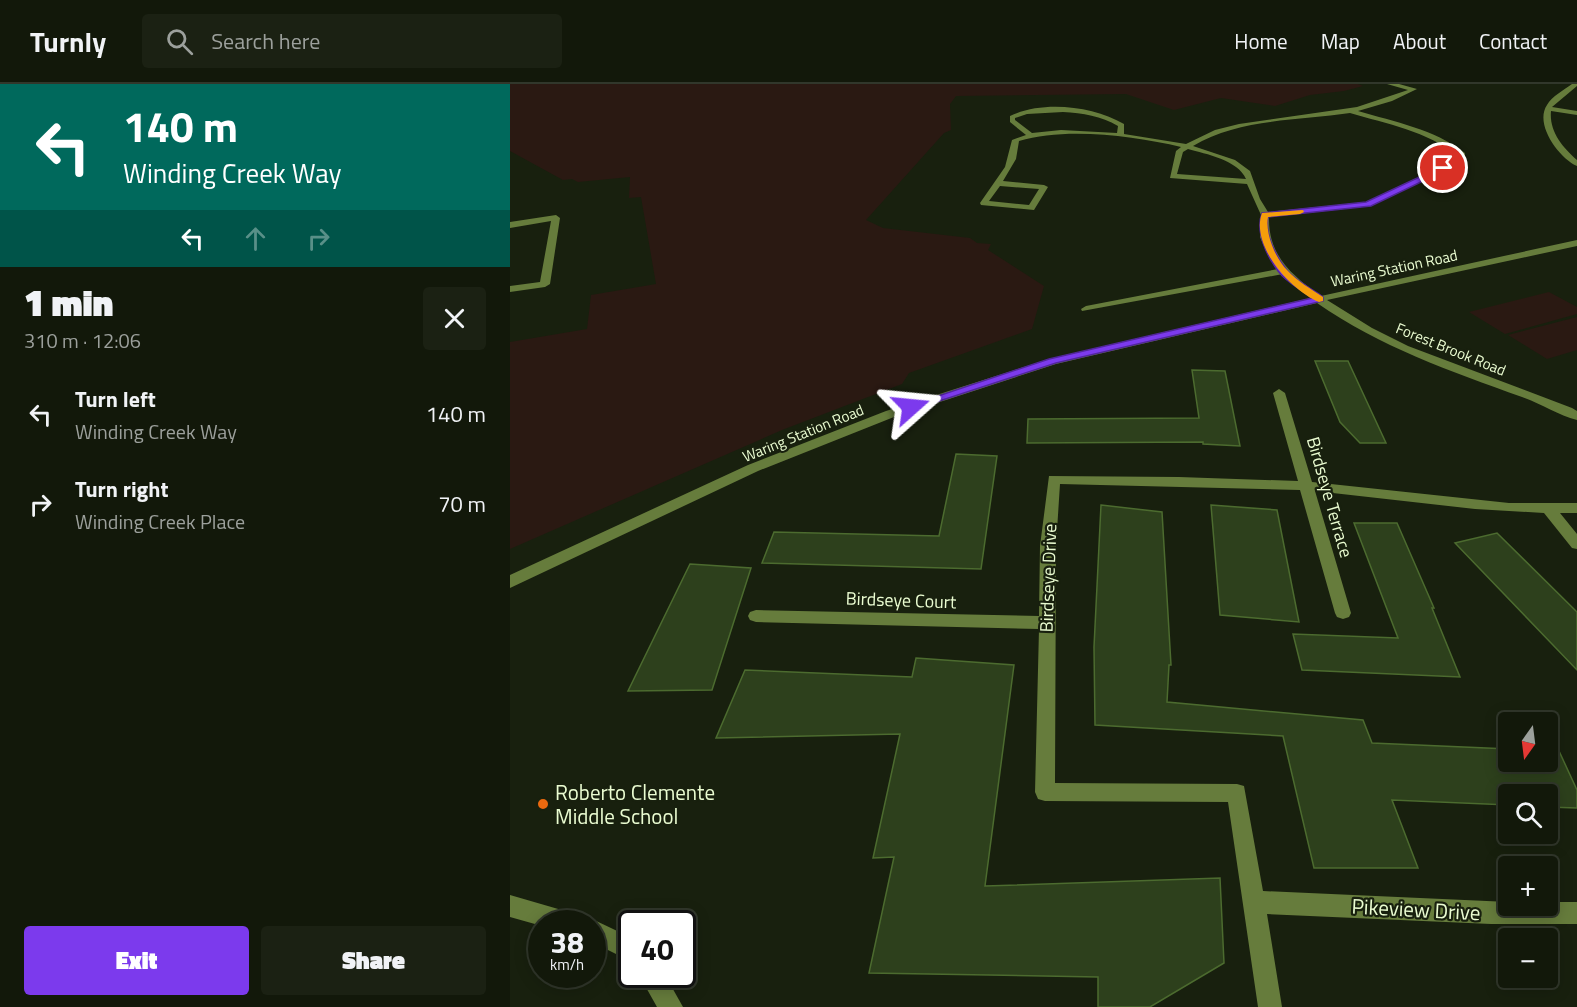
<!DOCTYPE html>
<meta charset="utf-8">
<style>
body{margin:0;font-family:"Titillium Web",sans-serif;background:#1b2113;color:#f1f3f6;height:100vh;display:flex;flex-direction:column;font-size:22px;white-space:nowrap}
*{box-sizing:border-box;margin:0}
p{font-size:20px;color:#9ca09c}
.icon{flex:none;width:33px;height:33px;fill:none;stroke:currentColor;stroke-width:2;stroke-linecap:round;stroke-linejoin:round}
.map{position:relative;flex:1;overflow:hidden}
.drawer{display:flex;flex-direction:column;background:#12180a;width:510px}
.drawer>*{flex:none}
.guide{background:#00695c;color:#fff;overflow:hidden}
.needle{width:39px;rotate:194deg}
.fabs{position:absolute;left:988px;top:628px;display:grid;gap:12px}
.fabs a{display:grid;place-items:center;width:60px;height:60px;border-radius:6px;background:#12180a;box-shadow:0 3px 15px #0003,0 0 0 2px #31372b;font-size:30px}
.speed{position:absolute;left:18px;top:826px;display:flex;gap:12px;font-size:30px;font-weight:700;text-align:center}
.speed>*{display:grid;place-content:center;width:78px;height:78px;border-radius:50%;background:#12180a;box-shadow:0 3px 15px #0003,0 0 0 2px #31372b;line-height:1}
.speed small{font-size:15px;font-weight:400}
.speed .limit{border:3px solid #111;border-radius:9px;background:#fff;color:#111}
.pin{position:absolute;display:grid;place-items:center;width:51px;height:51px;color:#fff;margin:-26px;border:3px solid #fff;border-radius:50%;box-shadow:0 2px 6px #0007}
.me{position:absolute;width:66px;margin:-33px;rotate:72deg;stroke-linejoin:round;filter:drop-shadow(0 0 4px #0008)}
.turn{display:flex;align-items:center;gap:21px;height:126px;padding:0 24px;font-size:27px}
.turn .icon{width:78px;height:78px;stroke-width:2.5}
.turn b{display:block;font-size:42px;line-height:51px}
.lanes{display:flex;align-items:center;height:57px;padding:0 24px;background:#0003;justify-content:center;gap:30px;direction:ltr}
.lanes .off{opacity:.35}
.round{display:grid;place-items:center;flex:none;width:63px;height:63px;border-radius:6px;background:#1b2113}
.headline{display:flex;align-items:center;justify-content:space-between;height:102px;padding:0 24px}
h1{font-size:36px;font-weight:800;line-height:45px}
.cta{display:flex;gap:12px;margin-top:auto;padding:12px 24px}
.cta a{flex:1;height:69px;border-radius:6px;background:#7c3aed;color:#fff;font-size:24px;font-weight:800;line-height:69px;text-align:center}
.cta a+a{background:#1b2113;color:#f1f3f6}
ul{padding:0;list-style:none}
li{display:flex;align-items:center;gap:18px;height:90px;padding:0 24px}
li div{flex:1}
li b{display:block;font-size:22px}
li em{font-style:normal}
header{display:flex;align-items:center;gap:36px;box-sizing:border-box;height:84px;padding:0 30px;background:#12180a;border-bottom:2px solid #31372b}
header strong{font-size:28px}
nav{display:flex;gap:33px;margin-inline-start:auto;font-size:21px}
.search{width:420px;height:54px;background:#1b2113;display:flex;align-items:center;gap:15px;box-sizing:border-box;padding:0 21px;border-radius:6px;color:#9ca09c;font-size:22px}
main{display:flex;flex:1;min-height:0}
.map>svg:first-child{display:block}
.green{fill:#2a1912}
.building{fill:#2d401c;stroke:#4c6b2f;stroke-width:1.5}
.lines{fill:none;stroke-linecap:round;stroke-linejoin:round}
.minor{fill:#667c3c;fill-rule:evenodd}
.route{fill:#7c3aed;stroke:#51269a;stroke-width:1.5}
.slow{fill:#f59e0b}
.poi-dot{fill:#ea690f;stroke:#18200e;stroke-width:2}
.labels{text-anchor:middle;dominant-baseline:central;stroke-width:4.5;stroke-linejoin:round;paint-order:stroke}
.far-street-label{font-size:15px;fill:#eafcd1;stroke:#18200e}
.street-label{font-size:18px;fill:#eafcd1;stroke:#18200e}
.near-poi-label{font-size:21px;fill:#eafcd1;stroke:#18200e;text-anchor:start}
.near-street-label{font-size:21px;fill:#eafcd1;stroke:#18200e}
</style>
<header>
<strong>Turnly</strong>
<div class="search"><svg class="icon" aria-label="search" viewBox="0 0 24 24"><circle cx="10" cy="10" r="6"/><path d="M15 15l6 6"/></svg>Search here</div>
<nav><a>Home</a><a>Map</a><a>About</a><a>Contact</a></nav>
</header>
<main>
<section class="drawer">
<div class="guide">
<div class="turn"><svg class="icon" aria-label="left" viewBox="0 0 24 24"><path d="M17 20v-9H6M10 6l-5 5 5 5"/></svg><div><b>140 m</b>Winding Creek Way</div></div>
<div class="lanes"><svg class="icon" aria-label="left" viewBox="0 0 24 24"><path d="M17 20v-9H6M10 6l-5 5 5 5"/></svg><svg class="icon off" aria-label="ahead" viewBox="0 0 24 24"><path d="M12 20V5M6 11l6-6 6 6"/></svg><svg class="icon off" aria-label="right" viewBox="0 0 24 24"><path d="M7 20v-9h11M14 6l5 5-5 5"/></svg></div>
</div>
<div class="headline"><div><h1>1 min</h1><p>310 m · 12:06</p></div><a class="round"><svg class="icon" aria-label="close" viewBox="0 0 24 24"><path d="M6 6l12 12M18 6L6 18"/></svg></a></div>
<ul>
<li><svg class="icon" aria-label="left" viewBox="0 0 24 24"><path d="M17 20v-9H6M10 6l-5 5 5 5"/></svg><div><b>Turn left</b><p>Winding Creek Way</p></div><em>140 m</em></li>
<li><svg class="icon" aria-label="right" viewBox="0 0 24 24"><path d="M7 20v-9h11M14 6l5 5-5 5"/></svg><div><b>Turn right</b><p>Winding Creek Place</p></div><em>70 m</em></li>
</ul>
<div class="cta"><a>Exit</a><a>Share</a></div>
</section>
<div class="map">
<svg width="1067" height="923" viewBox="0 0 1067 923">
<rect width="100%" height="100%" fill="#18200e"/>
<path class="green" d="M0 0H848L853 2 834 7 800 11 765 22 711 14 664 26 616 10 446 12 440 20 441 46 434 49 356 136 373 144 460 154 467 159 481 160 478 166 534 202 522 245 399 289 392 300 272 346 0 465V258L77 245 81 211 146 200 131 113 119 114 120 93 68 98 62 95 53 96 0 67Z
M1039 208 1067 223V230L995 250 959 228Z
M1067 233V266L1037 275 998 251Z"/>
<path class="building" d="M805 277H838L876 359H850L830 338Z
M682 286 715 287 730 362 693 360V358L517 359 518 335 689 334Z
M446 370 487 372 471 485 252 479 264 448 429 452Z
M591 421 652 428 661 581H659L657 618 853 636 862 659 999 665V678H1038V667H1049L1067 706V724L1038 723V711H999V721L882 716 908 784H804L773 652 585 641 584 563Z
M701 421 767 426 789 538 710 531Z
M844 439H887L924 524H922L950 593 792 586 783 550 888 554Z
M987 449 1067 528V586L945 459Z
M180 480 241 484 202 606 118 607Z
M406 574 504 581 475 802 710 794 714 879 640 923H588V893L359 889 384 773 363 774 390 650 206 654 235 586 402 593Z"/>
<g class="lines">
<path class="minor" d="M877 0H889L907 5 882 17 848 27C885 38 924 45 955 69V76L861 122 759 133C758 171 781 191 811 212L1067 156V162L817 216 862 244 898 262 1062 324 1067 327V336C1048 331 1030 319 1012 313 940 287 870 263 807 219L546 280 384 333 248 387 0 504V491L238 381 376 327 539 275 801 214 773 190 572 227 571 225 576 222 768 185 756 167 750 153 751 131 737 100 660 94 666 67 671 63C624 52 556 43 509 57L506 75 493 97 534 101 538 103 524 126 471 121 470 119 495 83 502 56 516 51 500 38V32C533 16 583 22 614 40V50L676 60 705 46 729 40 847 23 898 6ZM553 28C573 29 591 32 608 42L607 49 551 46 522 49 505 36V34L517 30ZM840 29C877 40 917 47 948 72L947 75 856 118 758 128 750 115 740 87 725 76 683 62C729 34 788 37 840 29ZM678 65C696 70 728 76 736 95L667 90 673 68ZM490 102 529 105 519 121 479 117Z
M1062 0H1067V2L1042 23 1067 27V31L1041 27C1039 47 1052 63 1067 76V82C1049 74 1024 40 1037 21 1042 12 1054 6 1062 0Z
M46 131 50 134 40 200 35 203 0 208V202L30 198 41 137 0 144V138Z
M769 305 775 309 802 398 999 419H1067V429H1050L1067 450V465L1062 464 1034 429 965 425 805 407 841 529 839 533 833 535 827 533 825 529 790 406 550 400 546 462 545 699 727 700 734 702 753 807 999 818V822H1038V818H1067V840H981L757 830 772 923H748L718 718 535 717 528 715 525 708 529 545 246 538 240 536 238 532 240 528 246 526 529 532 530 462 539 392 669 393 788 397 763 309Z
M0 811 62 829 70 832 73 840H32V842L0 833Z
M82 835 122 854V878L82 858V840H73Z
M129 891H155L173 923H147Z"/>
</g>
<path class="route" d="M933 82 936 86 861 122 758 133C755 150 765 171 776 185 784 196 802 205 813 213V217L546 279 405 325 401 326 395 323 539 275 802 214C792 206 776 198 768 187 757 172 745 148 752 129L856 118Z"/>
<path class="slow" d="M793 126 794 128 790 130 758 133C755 149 765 174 777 186 787 197 801 205 813 213V217L809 218C781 207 740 161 752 129Z"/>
<circle class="poi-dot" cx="33" cy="720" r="6"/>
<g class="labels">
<g class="far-street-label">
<text transform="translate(884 184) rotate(-12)">Waring Station Road</text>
<text transform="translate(941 265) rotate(22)">Forest Brook Road</text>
<text transform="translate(293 349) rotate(-22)">Waring Station Road</text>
</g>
<g class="street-label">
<text transform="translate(820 413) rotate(74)">Birdseye Terrace</text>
<text transform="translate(538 494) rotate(-88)">Birdseye Drive</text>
<text transform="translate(391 516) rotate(2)">Birdseye Court</text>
</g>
<g class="near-poi-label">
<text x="45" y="708">Roberto Clemente<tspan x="45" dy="24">Middle School</tspan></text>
</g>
<g class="near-street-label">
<text transform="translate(906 825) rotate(3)">Pikeview Drive</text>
</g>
</g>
</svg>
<div class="fabs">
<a><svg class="needle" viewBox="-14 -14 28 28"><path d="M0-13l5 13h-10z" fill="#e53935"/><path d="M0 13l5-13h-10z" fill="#9ca09c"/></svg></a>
<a><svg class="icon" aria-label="search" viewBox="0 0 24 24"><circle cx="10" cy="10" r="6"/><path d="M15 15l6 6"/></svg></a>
<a>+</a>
<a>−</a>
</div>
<div class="speed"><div>38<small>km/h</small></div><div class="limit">40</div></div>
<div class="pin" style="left:933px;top:84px;background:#d93025"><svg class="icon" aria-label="arrive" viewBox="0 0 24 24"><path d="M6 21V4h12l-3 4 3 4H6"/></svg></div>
<svg class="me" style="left:401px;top:323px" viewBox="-20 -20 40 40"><path d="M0-17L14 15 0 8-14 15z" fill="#7c3aed" stroke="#fff" stroke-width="4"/></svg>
</div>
</main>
